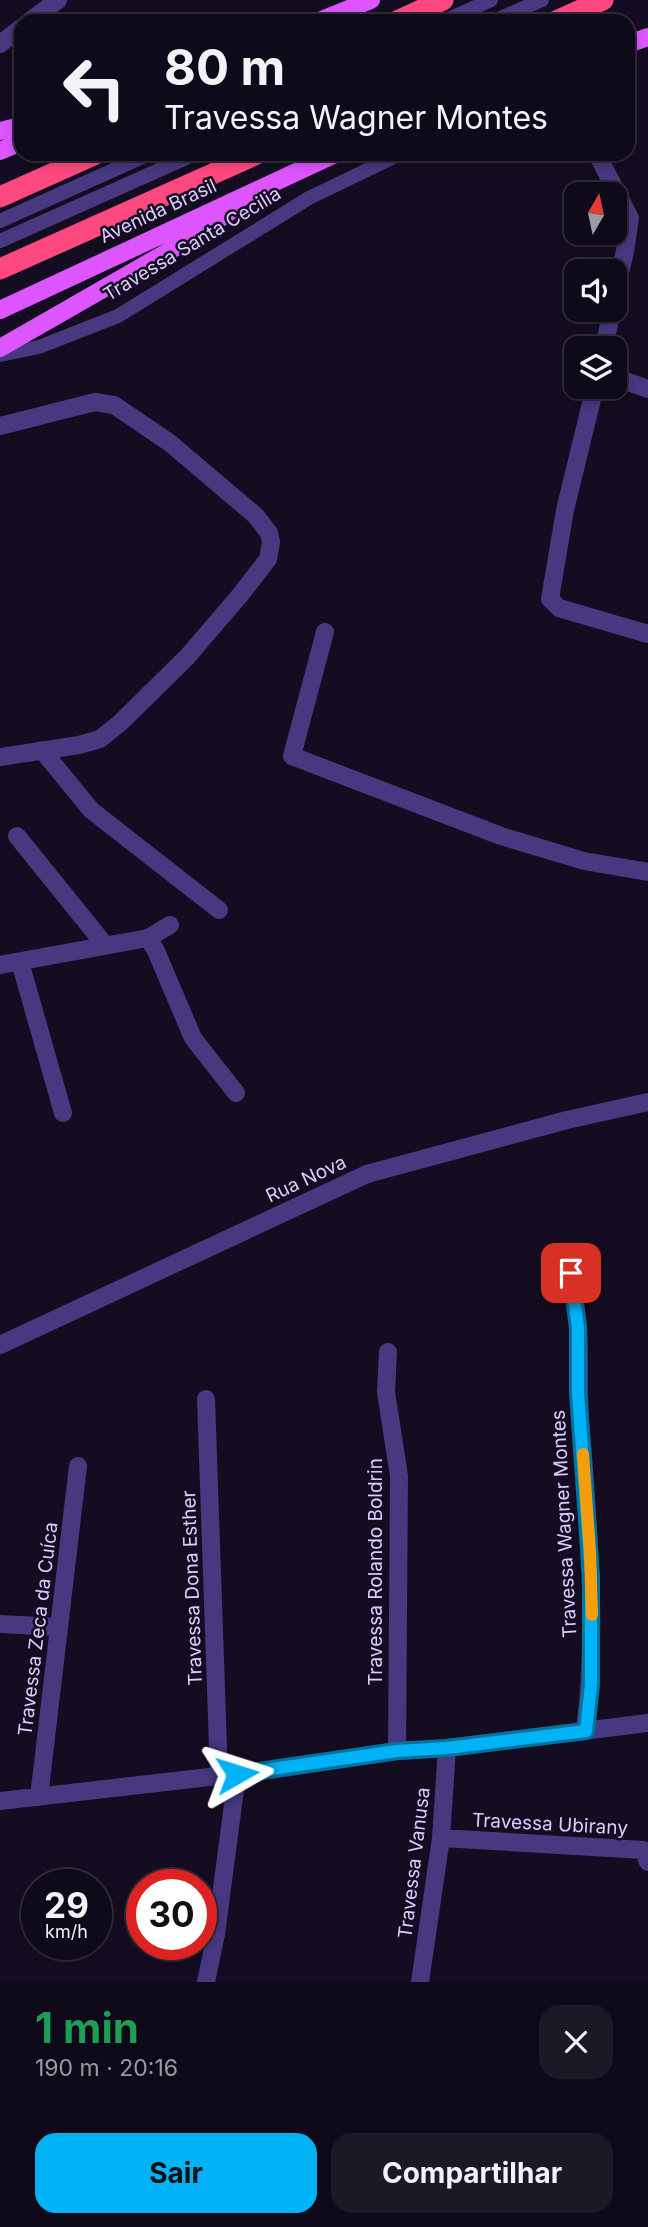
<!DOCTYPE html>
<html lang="pt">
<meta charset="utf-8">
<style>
body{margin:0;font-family:Inter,sans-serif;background:#1d1826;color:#f1f3f6;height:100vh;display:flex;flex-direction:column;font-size:26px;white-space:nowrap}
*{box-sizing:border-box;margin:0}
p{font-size:23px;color:#9b9aa2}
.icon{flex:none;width:38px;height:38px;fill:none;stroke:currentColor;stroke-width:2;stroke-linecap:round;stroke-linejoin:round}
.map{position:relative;height:1982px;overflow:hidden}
.drawer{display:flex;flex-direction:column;background:#0f0a19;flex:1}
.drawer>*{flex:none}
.hud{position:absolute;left:14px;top:14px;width:621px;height:147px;border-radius:21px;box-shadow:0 4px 10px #0003,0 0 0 2px #2f2b38;background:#0f0a19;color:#f1f3f6;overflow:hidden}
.needle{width:46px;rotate:9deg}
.tools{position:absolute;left:564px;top:182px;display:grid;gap:14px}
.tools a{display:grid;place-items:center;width:63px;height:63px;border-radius:14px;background:#0f0a19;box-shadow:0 4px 10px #0003,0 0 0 2px #2f2b38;font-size:35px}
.speed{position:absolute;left:21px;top:1869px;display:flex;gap:14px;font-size:35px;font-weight:700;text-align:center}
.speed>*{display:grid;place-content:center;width:91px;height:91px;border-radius:50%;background:#0f0a19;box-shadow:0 4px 10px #0003,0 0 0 2px #2f2b38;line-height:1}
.speed small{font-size:18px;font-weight:400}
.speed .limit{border:10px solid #d22;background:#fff;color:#111}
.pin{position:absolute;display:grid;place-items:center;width:60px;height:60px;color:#fff;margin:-30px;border-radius:14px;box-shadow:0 4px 10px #0006}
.me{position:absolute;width:77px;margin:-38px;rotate:84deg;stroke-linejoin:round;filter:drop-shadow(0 0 5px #0008)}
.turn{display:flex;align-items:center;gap:24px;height:147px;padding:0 35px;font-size:32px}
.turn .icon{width:91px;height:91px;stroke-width:2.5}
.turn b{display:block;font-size:49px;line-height:60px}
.round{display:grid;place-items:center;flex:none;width:74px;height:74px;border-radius:21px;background:#1d1826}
.head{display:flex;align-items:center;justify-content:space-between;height:119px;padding:0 35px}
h1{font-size:42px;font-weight:700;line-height:52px;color:#1e9e55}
.action{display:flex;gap:14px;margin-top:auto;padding:14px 35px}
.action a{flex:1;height:80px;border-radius:21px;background:#02b2f6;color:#111;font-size:28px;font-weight:700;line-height:80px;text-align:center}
.action a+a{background:#1d1826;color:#f1f3f6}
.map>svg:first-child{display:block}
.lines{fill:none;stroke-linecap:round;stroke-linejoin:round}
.lane{stroke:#47387f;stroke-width:14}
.street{stroke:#47387f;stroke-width:18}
.primary{stroke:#dc55fe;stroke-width:18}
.highway{stroke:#fe4980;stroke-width:21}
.route-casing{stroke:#0174a0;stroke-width:18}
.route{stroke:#02b2f6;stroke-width:12}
.slow{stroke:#f59e0b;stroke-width:12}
.labels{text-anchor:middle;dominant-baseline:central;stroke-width:5;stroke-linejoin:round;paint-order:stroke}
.street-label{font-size:19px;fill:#dbcdff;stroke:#140d21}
</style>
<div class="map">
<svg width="648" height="1982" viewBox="0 0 648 1982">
<rect width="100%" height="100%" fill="#140d21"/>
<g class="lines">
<path class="lane" d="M444 21 491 0
M494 21 542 0
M0 221 149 154
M0 241 195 154
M0 355 39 347 118 316 309 198 400 154"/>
<path class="street" d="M30 21 58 0
M0 44 21 28
M597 154 630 218 625 251 614 300
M604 348 612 310
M614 377 648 389
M595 387 565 510 550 599 559 608 648 634
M0 426 95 402 114 405 170 443 256 516 269 533 271 542 268 559 241 594 187 657 120 723 100 739 79 745 0 757
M325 632 292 756 501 836 584 861 648 872
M42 750 91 810 219 910
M17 836 105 945
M148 938 156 951 193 1038 236 1093
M20 962 63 1113
M0 965 148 938 170 925
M571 1274C573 1291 576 1309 578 1326 580 1357 578 1387 580 1417 588 1522 598 1626 585 1731
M0 1345 367 1174 567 1120 648 1102
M388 1352 386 1392 399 1476 397 1751
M206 1399 219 1776
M0 1624 59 1627
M39 1797 78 1466
M0 1801 270 1770 397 1751 447 1748 648 1723
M441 1838 643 1850 648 1862
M206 1982 216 1934 237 1774
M420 1982 441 1838 447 1748"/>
<path class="primary" d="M319 21 371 0
M628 44 648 37
M0 131 21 126
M0 151 21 142
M0 310 335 154
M0 348 185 242 229 212"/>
<path class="highway" d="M397 21 443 0
M556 21 603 0
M0 197 96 154
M0 269 257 154"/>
</g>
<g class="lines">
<defs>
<path id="route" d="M237 1774 397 1751 447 1748 586 1731 591 1685V1576L578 1393V1328L571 1273"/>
</defs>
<use href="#route" class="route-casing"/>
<use href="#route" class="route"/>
<path class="slow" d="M583 1454 590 1552 592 1615"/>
</g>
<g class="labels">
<g class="street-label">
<text transform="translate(158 211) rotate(-25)">Avenida Brasil</text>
<text transform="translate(192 244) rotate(-31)">Travessa Santa Cecilia</text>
<text transform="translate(306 1179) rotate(-25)">Rua Nova</text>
<text transform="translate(564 1524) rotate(-93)">Travessa Wagner Montes</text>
<text transform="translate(375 1572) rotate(-90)">Travessa Rolando Boldrin</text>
<text transform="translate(192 1588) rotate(-92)">Travessa Dona Esther</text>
<text transform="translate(38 1629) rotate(-83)">Travessa Zeca da Cuíca</text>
<text transform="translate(550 1824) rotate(3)">Travessa Ubirany</text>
<text transform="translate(414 1863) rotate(-83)">Travessa Vanusa</text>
</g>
</g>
</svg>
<div class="tools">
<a><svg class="needle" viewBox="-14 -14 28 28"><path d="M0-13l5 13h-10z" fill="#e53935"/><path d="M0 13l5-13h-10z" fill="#9b9aa2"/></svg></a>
<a><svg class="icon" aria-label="sound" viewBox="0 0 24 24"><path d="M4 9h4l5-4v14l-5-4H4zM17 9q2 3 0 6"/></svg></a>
<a><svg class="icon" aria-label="layers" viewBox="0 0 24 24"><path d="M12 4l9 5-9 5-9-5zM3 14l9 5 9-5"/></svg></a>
</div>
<div class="speed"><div>29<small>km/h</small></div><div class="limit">30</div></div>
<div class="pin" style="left:571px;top:1273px;background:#d93025"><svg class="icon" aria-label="arrive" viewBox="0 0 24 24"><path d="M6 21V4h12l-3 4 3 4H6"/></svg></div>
<svg class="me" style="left:237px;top:1774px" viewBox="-20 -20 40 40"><path d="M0-17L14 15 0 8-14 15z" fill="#02b2f6" stroke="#fff" stroke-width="4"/></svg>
<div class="hud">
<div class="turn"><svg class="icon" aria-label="left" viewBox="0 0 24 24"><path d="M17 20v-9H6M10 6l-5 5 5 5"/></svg><div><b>80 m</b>Travessa Wagner Montes</div></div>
</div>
</div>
<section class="drawer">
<div class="head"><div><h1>1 min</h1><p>190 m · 20:16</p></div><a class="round"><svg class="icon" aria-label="close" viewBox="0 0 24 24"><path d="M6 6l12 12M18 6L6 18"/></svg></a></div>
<div class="action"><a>Sair</a><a>Compartilhar</a></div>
</section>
